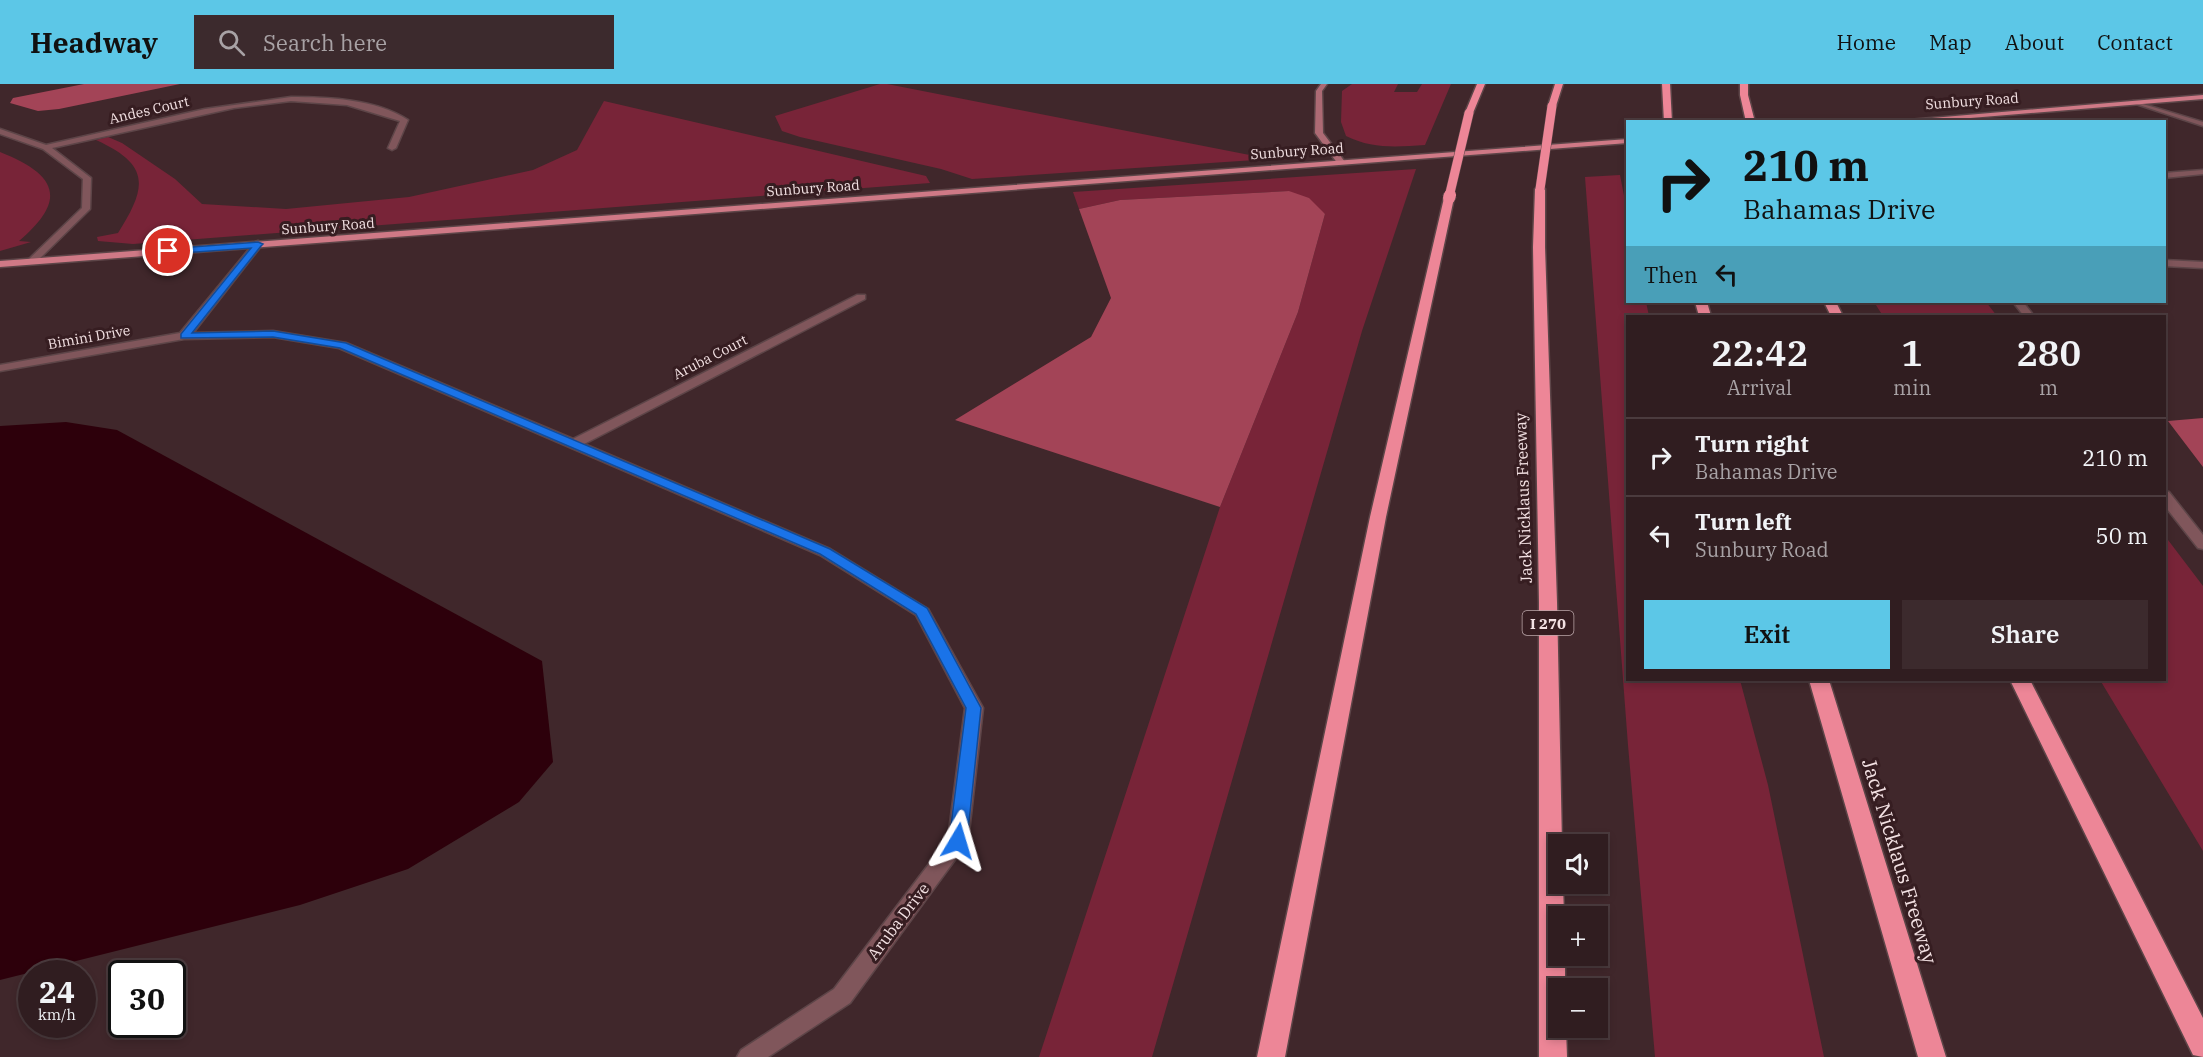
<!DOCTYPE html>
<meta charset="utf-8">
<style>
body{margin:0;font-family:"IBM Plex Serif",serif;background:#3c2a2d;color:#f1f3f6;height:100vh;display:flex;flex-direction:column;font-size:22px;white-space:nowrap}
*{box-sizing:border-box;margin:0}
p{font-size:20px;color:#a8a2a5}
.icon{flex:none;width:33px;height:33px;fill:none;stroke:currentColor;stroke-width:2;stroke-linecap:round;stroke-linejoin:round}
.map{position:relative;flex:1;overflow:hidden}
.side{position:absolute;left:1626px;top:231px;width:540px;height:366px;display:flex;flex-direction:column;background:#301d20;border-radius:0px;box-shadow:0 3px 9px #0003,0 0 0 2px #4b3b3e}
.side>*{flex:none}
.top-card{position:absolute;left:1626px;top:36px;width:540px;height:183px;border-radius:0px;box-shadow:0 3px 9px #0003,0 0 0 2px #4b3b3e;background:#5cc7e7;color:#111;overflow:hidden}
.tools{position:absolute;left:1548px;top:750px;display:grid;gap:12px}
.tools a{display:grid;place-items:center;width:60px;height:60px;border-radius:0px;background:#301d20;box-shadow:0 3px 9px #0003,0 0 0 2px #4b3b3e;font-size:30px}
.speed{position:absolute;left:18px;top:876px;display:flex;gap:12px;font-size:30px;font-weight:700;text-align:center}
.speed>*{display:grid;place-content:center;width:78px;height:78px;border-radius:50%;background:#301d20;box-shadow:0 3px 9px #0003,0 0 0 2px #4b3b3e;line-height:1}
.speed small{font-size:15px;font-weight:400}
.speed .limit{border:3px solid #111;border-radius:9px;background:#fff;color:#111}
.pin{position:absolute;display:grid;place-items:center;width:51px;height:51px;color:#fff;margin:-26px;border:3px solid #fff;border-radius:50%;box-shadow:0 2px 6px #0007}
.me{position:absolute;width:66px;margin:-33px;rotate:7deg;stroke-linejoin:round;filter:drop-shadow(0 0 4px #0008)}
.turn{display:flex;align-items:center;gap:21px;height:126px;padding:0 18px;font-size:27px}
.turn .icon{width:78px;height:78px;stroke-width:2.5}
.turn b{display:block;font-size:42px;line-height:51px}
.then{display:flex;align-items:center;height:57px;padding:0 18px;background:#0003;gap:12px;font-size:22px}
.eta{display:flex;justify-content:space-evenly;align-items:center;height:102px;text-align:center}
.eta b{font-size:36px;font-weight:600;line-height:42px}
.cta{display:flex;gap:12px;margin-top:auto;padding:12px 18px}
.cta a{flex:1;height:69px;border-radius:0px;background:#5cc7e7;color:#111;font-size:24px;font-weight:600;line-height:69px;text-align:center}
.cta a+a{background:#3c2a2d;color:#f1f3f6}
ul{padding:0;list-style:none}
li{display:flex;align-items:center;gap:18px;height:78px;padding:0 18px;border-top:2px solid #4b3b3e}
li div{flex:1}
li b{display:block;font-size:22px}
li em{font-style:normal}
header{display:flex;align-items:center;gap:36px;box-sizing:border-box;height:84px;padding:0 30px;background:#5cc7e7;color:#111}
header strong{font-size:28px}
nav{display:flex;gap:33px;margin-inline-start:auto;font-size:21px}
.search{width:420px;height:54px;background:#3c2a2d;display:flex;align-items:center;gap:15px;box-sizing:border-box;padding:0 21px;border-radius:0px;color:#a8a2a5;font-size:22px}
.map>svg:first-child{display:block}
.green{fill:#782438}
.forest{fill:#a34457}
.water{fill:#2d000b}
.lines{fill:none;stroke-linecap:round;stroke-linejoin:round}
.street-casing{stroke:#5d4548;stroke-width:3}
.secondary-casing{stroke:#5d4548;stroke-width:3}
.primary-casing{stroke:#5d4548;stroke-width:3}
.highway-casing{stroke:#5d4548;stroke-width:3}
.street{fill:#80565b;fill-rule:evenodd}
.secondary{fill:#ad6a74;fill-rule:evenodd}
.primary{fill:#cf7986;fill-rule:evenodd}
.highway{fill:#ed8697;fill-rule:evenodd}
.highway-bridge-far1-casing{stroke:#5d4548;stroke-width:10;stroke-linecap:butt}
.highway-bridge-casing{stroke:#5d4548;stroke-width:14;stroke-linecap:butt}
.highway-bridge-far1{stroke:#ed8697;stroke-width:9}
.highway-bridge{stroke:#ed8697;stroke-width:12}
.route{fill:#1a73e8;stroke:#114b97;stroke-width:1.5}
.labels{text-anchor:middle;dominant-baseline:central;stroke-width:6;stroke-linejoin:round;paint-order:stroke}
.far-street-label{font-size:14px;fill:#f3e1e3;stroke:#361d21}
.shield{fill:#361d21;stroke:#baa6a9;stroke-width:1.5}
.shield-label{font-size:15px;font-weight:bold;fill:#f3e1e3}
.street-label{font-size:16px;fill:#f3e1e3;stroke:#361d21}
.near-street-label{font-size:20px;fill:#f3e1e3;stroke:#361d21}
</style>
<header>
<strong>Headway</strong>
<div class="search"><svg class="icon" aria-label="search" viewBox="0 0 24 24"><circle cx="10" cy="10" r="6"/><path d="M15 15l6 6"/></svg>Search here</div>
<nav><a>Home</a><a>Map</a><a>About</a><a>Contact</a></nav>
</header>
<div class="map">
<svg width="2203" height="973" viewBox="0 0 2203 973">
<rect width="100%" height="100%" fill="#40272b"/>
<path class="green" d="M880 0H887L1270 75 972 95 941 85 800 53 782 47 775 32Z
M1352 0H1398L1394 8H1417L1422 0H1451L1425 61C1396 63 1372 65 1346 52L1341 38 1342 7Z
M604 17 926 92 930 99 133 160 98 157 97 153 118 149C147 103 151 81 96 56L108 53 122 59 175 95 202 120 286 125 409 113 533 86 577 66Z
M0 68C56 90 69 115 19 157L31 158 0 167Z
M1416 85 1362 247 1152 973H1039L1220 423 1298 228 1325 130 1289 107 1120 116 1079 125 1073 108Z
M1620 91 1627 127 1628 218H1646L1649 232H1628V596H1740L1768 701 1824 973H1655L1628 661 1585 93Z
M1874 218H1986L1997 232H1883Z
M2165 452 2203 502V767L2100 596H2164Z"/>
<path class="forest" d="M84 0H180L59 25 38 27 10 19 13 14Z
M1289 107 1309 114 1325 130 1298 228 1220 423 955 336 1091 253 1111 214 1079 125 1120 116Z
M2203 334V383L2168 337Z"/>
<path class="water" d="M66 338 117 346 542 577 553 678 519 718 408 785 300 821 0 896V342Z"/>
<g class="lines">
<defs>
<path id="street" d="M291 13C328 13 376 15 408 36L396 64 392 66 388 64 400 37 347 21 291 17 234 24 52 64 91 94 90 125 35 179 27 177 82 124 83 95 43 65 0 50V45L46 61 205 25Z
M2133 17 2203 38V42L2133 19Z
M2203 86V90L2164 94V89Z
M258 157 261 158V162L193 249 273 247 346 259 573 355 857 211H865V215L584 360 830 465 928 525 983 624 968 757 965 762 850 919 768 973H737L741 966 834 905 948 755 965 624 916 531 820 471 339 264 273 253 184 255 0 287V281L180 249 255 158Z
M2164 176 2203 178V184L2164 182Z
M2013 218H2023L2034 232H2024Z
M2164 407 2169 408 2203 451V465L2198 464 2164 421Z"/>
<path id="secondary" d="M1321 0H1327L1322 7 1323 49 1345 78 1344 80H1338L1315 49 1316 7Z"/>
<path id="primary" d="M2203 11V15L1922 38H1885Z
M1628 55V59L0 183V177Z"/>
<path id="highway" d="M1477 0H1485L1473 29 1466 31 1465 29Z
M1555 0H1563L1556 22 1552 25 1548 22Z
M1662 0H1670L1672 38H1664Z
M1740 0H1748V11L1755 38H1746L1740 11Z
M1540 102 1545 105V163L1557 518 1562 760H1558V800H1563L1564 832H1558V872H1565V904H1558V944H1566L1567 973H1539V518L1533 163 1535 105Z
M1449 111 1454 114 1386 433 1285 973H1257L1370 433 1444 114Z
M1695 218H1707L1711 232H1699Z
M1824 218H1836L1843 232H1831Z
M1809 596H1829L1946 973H1918Z
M2010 596H2030L2203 934V973L2193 971Z"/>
</defs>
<use href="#street" class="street-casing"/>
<use href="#secondary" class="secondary-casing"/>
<use href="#primary" class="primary-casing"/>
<use href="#highway" class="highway-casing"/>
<use href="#street" class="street"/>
<use href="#secondary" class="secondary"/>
<use href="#primary" class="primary"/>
<use href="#highway" class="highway"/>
<defs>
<path id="highway-bridge-far1" d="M1540 105 1552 22
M1449 113 1469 29"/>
<path id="highway-bridge" d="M1449 114 1450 111"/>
</defs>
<use href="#highway-bridge-far1" class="highway-bridge-far1-casing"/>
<use href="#highway-bridge" class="highway-bridge-casing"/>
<use href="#highway-bridge-far1" class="highway-bridge-far1"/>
<use href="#highway-bridge" class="highway-bridge"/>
</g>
<path class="route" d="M258 158 263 160 261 162 192 249 273 247 346 259 830 465 927 524 981 624 967 757 964 762 958 764 952 762 949 757 966 624 916 530 820 470 340 264 273 253 181 254V250L251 164 168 170 165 169V165Z"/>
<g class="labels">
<g class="far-street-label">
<text transform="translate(1972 17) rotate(-4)">Sunbury Road</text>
<text transform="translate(149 26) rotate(-13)">Andes Court</text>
<text transform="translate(1297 67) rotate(-4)">Sunbury Road</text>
<text transform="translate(813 104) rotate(-4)">Sunbury Road</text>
<text transform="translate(328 142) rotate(-4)">Sunbury Road</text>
<text transform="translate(89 253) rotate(-10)">Bimini Drive</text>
<text transform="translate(710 273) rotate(-27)">Aruba Court</text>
</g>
<rect class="shield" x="1522.5" y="527" width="51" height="24" rx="4.5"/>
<g class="shield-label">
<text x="1548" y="539">I 270</text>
</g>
<g class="street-label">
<text transform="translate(1523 414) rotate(-92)">Jack Nicklaus Freeway</text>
<text transform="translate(898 837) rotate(-53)">Aruba Drive</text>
</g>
<g class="near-street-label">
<text transform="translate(1900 777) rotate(73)">Jack Nicklaus Freeway</text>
</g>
</g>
</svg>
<div class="tools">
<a><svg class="icon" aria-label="sound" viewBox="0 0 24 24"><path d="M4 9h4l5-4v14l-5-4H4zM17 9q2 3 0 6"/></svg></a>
<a>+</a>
<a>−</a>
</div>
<div class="speed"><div>24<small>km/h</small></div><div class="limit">30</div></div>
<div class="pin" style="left:168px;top:167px;background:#d93025"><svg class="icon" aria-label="arrive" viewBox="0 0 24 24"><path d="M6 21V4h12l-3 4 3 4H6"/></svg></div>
<svg class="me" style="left:958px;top:757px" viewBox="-20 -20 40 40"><path d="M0-17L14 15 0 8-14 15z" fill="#1a73e8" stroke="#fff" stroke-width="4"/></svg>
<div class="top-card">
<div class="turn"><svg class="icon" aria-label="right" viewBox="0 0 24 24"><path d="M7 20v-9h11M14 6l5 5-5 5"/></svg><div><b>210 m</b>Bahamas Drive</div></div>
<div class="then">Then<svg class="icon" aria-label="left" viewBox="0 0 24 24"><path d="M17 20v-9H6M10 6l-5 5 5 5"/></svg></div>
</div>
<section class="side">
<div class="eta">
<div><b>22:42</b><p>Arrival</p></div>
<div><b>1</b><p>min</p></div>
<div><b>280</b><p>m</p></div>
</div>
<ul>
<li><svg class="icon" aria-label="right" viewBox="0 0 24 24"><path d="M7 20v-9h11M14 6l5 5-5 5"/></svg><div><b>Turn right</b><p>Bahamas Drive</p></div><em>210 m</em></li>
<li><svg class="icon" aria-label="left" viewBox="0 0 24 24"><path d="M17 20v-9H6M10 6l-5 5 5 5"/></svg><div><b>Turn left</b><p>Sunbury Road</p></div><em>50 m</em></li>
</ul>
<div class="cta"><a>Exit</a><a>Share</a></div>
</section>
</div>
